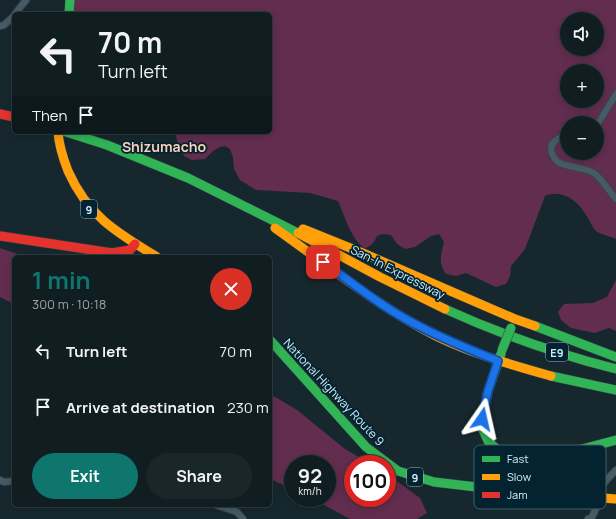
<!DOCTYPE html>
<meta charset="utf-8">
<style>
body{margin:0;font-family:Manrope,sans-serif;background:#19272a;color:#f1f3f6;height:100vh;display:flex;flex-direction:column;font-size:15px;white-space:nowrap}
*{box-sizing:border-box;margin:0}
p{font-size:13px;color:#9ca2a5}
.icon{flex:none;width:22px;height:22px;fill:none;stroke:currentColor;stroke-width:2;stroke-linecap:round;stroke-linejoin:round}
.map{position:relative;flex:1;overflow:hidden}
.panel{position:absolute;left:12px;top:255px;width:260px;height:252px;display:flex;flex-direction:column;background:#101e22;border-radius:6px;box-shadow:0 2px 10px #0003,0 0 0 1px #303c40}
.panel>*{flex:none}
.guide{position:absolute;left:12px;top:12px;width:260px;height:122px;border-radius:6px;box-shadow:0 2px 10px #0003,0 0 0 1px #303c40;background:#101e22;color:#f1f3f6;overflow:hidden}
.controls{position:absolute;left:560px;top:12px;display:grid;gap:8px}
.controls a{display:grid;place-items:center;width:44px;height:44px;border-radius:50%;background:#101e22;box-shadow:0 2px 10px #0003,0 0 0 1px #303c40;font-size:20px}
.speed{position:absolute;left:284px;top:455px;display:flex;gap:8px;font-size:20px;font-weight:700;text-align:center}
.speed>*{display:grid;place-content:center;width:52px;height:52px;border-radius:50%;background:#101e22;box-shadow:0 2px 10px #0003,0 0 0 1px #303c40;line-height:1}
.speed small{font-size:10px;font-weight:400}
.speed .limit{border:6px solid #d22;background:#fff;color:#111}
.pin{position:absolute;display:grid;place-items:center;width:34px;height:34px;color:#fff;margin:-17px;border-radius:8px;box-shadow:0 2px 6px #0006}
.me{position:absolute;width:44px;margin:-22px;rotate:11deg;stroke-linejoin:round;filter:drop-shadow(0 0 3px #0008)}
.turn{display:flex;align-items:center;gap:14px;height:84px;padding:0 20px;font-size:18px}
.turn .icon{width:52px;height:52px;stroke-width:2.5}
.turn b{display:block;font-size:28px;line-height:34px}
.then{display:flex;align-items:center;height:38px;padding:0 20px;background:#0003;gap:8px;font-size:15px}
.round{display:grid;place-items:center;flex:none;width:42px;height:42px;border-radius:21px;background:#19272a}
.summary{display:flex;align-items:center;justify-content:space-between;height:68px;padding:0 20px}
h1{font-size:24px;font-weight:700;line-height:30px;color:#0f766e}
.primary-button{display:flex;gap:8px;margin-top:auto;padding:8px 20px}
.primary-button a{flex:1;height:46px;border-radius:24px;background:#0f766e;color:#fff;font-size:16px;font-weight:700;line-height:46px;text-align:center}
.primary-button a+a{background:#19272a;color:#f1f3f6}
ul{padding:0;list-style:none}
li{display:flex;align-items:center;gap:12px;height:56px;padding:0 20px}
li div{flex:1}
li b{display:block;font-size:15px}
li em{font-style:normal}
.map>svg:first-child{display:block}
.green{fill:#632d4f;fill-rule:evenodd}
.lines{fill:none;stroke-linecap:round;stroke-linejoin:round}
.street-casing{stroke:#36454b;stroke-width:8}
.fast-casing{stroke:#36454b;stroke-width:10}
.slow-casing{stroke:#36454b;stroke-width:10}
.jam-casing{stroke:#36454b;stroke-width:10}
.street{stroke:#465b63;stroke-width:6}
.fast{stroke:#30b455;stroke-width:9}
.slow{stroke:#ff9f0a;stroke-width:9}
.jam{stroke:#e5322d;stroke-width:9}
.fast-bridge-casing{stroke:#36454b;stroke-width:10;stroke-linecap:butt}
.fast-bridge{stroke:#30b455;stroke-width:9}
.route-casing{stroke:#114b97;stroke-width:10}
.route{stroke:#1a73e8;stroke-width:7}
.labels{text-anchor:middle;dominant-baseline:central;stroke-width:3.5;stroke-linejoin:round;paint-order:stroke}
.shield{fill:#02232f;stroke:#92b1be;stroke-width:1}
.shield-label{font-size:11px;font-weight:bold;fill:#d0eefb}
.street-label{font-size:12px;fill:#d0eefb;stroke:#02232f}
.quarter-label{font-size:14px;font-weight:bold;fill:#fcceb8;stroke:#02232f}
.key{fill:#02232f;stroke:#40606c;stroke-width:1}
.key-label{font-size:11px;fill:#d0eefb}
</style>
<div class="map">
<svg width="616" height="519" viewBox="0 0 616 519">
<rect width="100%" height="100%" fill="#16282e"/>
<path class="green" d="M74 0H616V239C610 236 602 235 596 231 591 226 590 220 586 215 577 200 562 189 545 196L525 249 511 266 510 276 506 284 496 287 466 273 456 276 446 274C438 264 441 254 444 242L439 234 431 236 415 247 405 249 397 244 391 235 383 234 377 236C374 243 371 247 364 248 350 237 345 216 338 201L310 193 256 190 240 180 234 169 233 157 230 149 225 146 220 147 213 151 205 159 192 160 184 156 177 141 175 132H270V14H72ZM567 19H597V49H567ZM567 71H597V101H567ZM567 123H597V153H567Z
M0 248 26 257H14V304L0 297Z
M616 280V331L609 328 595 333 571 328 561 320 558 312 564 304 593 303 607 297Z
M270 394 297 410 345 449 371 464H353V498H387V474L420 498 427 513 417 519H350L311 498H327V464H293V489L270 479Z"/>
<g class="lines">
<defs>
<path id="street" d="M15 14 26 0
M0 26 4 25 14 16
M597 125 616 94
M567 135C560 137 552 140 551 148 551 153 554 159 558 162 565 167 584 167 594 173 601 178 610 192 616 199
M0 480 4 482 14 481
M216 505 237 512 243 519
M588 519 592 517 601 498 602 485 616 470"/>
<path id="fast" d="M69 14 70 0
M66 132 107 145 188 178 298 233
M445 309C500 334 557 354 616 369
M535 326 616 357
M270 340 366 447 398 471 434 482 502 490
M501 354 488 391 482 419 483 430 488 441 506 457 518 461 533 462 616 440
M551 376 616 390"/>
<path id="slow" d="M58 132C59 146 63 158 68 171 88 216 116 232 157 257
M275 228C327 265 379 307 436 336 473 354 512 365 551 376
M303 229 365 254 515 319 535 326
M298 233 380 277 445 309
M502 490 616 499"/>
<path id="jam" d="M0 114 14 117
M0 236 112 253 130 250 135 244"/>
</defs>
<use href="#street" class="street-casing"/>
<use href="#fast" class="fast-casing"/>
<use href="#slow" class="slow-casing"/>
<use href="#jam" class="jam-casing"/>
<use href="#street" class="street"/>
<use href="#fast" class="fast"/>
<use href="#slow" class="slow"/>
<use href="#jam" class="jam"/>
<defs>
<path id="fast-bridge" d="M502 350 511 328"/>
</defs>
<use href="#fast-bridge" class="fast-bridge-casing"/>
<use href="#fast-bridge" class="fast-bridge"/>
</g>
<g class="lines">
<defs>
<path id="route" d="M323 262C354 284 383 308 417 325 443 339 471 350 498 361L488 391 482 419"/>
</defs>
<use href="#route" class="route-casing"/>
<use href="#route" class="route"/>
</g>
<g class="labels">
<g class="shield">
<rect x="81" y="200" width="16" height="18" rx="3"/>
<rect x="546" y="343" width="22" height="18" rx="3"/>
<rect x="407" y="468" width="16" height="18" rx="3"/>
</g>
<g class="shield-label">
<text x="89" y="209">9</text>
<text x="557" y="352">E9</text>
<text x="415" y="477">9</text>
</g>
<g class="street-label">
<text transform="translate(398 272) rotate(27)">San-In Expressway</text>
<text transform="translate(334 392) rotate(47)">National Highway Route 9</text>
</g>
<g class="quarter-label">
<text x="164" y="146">Shizumacho</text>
</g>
</g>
<rect x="474" y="445" width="132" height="64" rx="6" class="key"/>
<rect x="482" y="456" width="18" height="6" fill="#30b455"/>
<rect x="482" y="474" width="18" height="6" fill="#ff9f0a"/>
<rect x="482" y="492" width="18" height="6" fill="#e5322d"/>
<g class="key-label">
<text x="507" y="463">Fast</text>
<text x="507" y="481">Slow</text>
<text x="507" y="499">Jam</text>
</g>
</svg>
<div class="controls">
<a><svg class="icon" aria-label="sound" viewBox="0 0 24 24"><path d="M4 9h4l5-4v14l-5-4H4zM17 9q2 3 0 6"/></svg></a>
<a>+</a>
<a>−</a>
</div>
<div class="speed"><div>92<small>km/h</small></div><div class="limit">100</div></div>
<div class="pin" style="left:323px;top:262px;background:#d93025"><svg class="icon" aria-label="arrive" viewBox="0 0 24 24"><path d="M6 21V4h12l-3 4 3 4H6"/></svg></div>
<svg class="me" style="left:482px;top:419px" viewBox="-20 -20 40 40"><path d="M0-17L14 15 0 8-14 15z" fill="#1a73e8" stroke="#fff" stroke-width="4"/></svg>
<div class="guide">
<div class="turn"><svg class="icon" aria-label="left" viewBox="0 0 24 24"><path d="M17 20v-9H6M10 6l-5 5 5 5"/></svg><div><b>70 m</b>Turn left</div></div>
<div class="then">Then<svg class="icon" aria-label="arrive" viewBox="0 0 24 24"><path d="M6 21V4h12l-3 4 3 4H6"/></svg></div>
</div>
<section class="panel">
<div class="summary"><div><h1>1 min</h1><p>300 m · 10:18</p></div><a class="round" style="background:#d93025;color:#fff"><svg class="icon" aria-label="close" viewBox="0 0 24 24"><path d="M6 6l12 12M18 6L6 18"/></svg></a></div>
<ul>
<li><svg class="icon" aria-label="left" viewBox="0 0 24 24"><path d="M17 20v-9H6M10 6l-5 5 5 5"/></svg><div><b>Turn left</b></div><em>70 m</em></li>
<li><svg class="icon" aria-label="arrive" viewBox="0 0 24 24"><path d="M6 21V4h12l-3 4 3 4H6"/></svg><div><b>Arrive at destination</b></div><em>230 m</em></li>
</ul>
<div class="primary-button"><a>Exit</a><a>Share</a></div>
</section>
</div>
